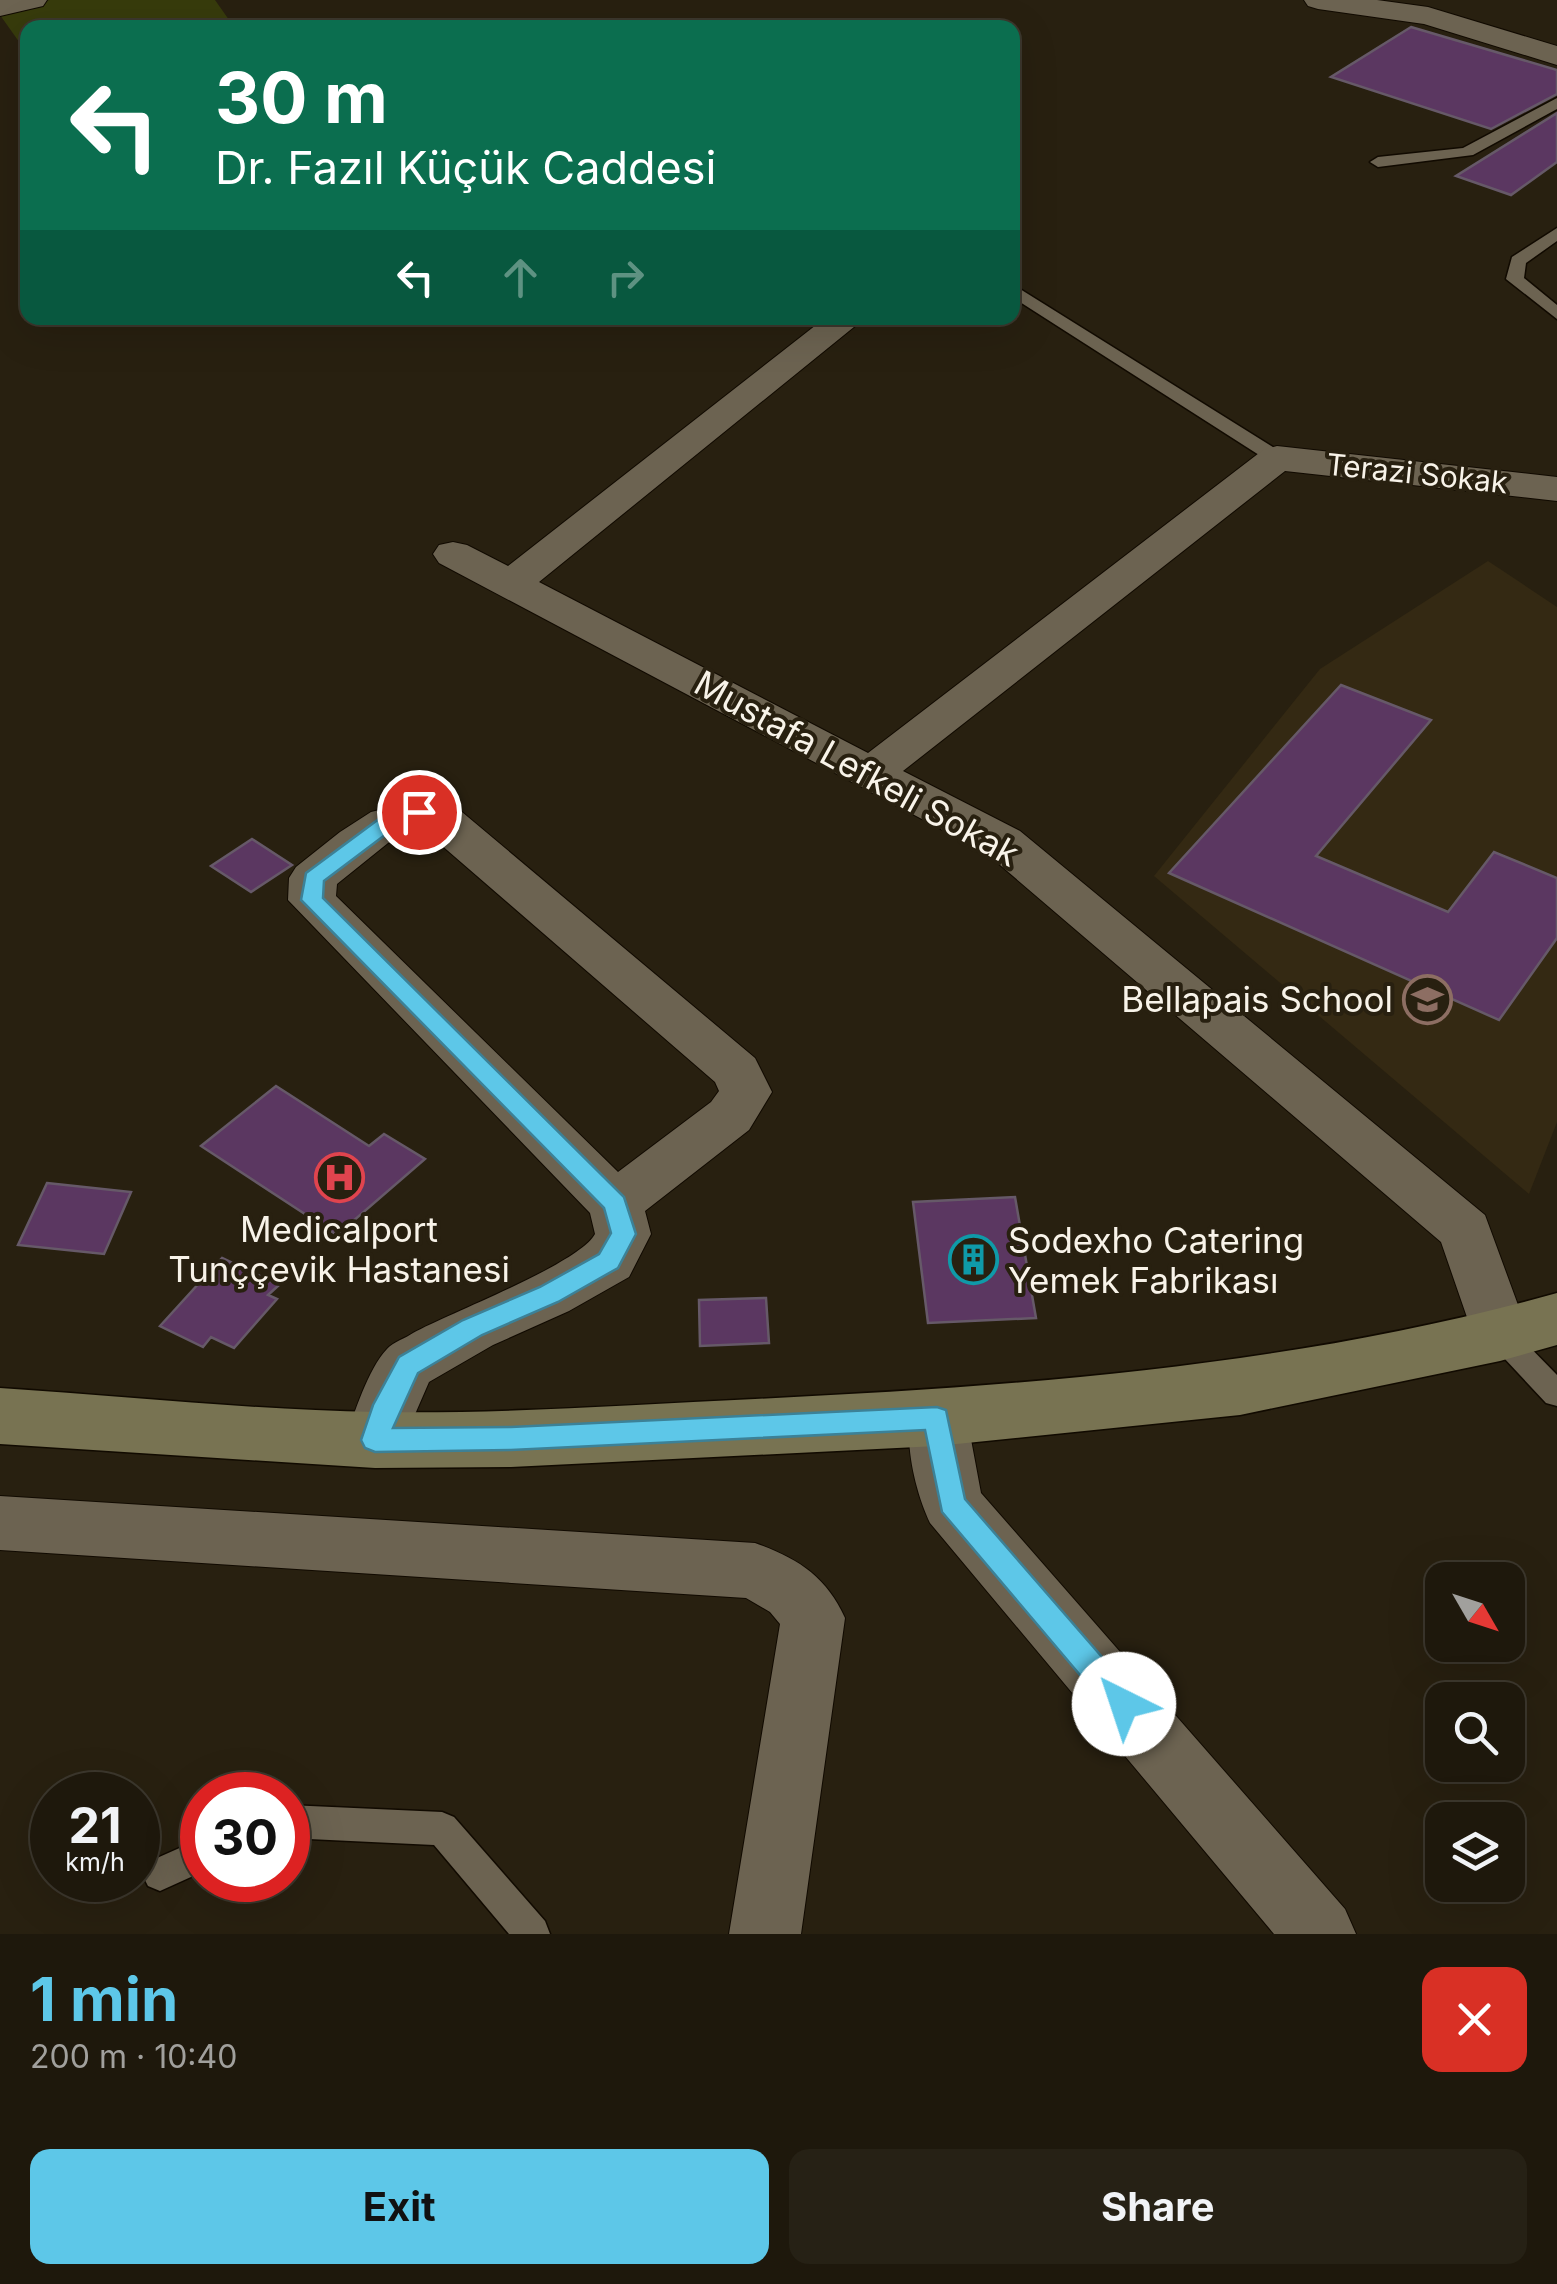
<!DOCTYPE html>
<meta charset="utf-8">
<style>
body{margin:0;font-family:Inter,sans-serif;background:#262115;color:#f1f3f6;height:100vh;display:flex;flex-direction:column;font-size:38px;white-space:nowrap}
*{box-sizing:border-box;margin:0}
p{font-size:32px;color:#a1a09d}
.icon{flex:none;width:55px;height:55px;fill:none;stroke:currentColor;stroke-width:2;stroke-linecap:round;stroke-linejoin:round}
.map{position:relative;height:1934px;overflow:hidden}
.sheet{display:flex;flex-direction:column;background:#1e180c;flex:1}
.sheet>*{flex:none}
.guide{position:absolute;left:20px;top:20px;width:1000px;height:305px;border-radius:20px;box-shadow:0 10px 40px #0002,0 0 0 2px #3c372d;background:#0b6e4f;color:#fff;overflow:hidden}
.needle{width:65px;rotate:129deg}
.buttons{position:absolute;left:1425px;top:1562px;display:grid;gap:20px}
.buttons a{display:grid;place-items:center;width:100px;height:100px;border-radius:20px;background:#1e180c;box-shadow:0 10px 40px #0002,0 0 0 2px #3c372d;font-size:50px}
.speed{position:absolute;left:30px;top:1772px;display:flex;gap:20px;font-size:50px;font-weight:700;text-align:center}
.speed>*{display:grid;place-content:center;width:130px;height:130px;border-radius:50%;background:#1e180c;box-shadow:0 10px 40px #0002,0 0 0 2px #3c372d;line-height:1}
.speed small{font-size:25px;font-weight:400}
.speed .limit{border:15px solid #d22;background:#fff;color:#111}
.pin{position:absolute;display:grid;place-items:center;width:85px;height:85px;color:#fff;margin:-42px;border:5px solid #fff;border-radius:50%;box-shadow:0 2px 10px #0007}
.me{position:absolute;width:110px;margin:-55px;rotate:319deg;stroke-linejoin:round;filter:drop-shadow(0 0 8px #0008)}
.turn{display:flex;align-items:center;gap:35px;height:210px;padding:0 30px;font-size:45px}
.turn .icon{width:130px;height:130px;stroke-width:2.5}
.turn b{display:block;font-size:70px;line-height:85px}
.lanes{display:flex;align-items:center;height:95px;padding:0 30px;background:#0003;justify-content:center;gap:50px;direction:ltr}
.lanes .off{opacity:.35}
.round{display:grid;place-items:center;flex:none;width:105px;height:105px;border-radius:20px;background:#262115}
.summary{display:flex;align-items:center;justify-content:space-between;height:170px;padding:0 30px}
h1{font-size:60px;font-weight:700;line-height:75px;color:#5dc7e8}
.primary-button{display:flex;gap:20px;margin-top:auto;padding:20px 30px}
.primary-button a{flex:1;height:115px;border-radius:20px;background:#5dc7e8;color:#111;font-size:40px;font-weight:700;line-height:115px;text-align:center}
.primary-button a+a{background:#262115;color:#f1f3f6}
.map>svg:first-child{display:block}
.built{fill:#342913}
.green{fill:#373b0c}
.building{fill:#5b3761;stroke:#665968;stroke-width:2.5}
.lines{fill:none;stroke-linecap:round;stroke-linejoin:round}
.lane-casing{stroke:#110a00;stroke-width:3}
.street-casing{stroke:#110a00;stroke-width:2}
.secondary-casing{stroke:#110a00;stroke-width:3}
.lane{fill:#6c6351;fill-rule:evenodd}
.street{fill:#6c6351;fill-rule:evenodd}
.secondary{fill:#787352;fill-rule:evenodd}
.route{fill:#5dc7e8;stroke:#3c8197;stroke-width:2.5}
.labels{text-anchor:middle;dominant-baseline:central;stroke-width:8;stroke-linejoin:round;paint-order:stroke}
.far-street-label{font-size:30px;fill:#f8f3e9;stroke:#282010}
.street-label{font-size:35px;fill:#f8f3e9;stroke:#282010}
.poi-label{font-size:35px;fill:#f8f3e9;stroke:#282010;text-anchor:end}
</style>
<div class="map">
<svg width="1557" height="1934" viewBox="0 0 1557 1934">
<rect width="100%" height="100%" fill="#282010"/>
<path class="built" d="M1488 561 1557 607V1122L1529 1194 1154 876 1320 669Z"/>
<path class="green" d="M50 0H215L234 27 28 28 27 53 0 15 8 8Z"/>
<path class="building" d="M1411 27 1557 70V94L1491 129 1331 77Z
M1557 113V162L1511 195 1456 176Z
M1341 685 1431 720 1316 856 1448 912 1494 852 1557 878V938L1499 1020 1169 873Z
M252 839 292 865 251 892 211 866Z
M276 1086 369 1146 384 1134 425 1159 337 1235 201 1146Z
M47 1183 131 1192 104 1254 18 1245Z
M1015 1197 1036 1318 928 1323 913 1202Z
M222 1258 279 1285 268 1295 277 1299 234 1348 211 1337 203 1347 160 1326Z
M766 1298 769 1343 700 1346 699 1300Z"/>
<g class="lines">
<defs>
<path id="lane" d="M1557 98V109L1473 155 1378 167 1370 162 1378 157 1463 148Z
M1557 228V241L1526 263 1524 278 1557 305V319L1506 279 1512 257Z
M1012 284 1284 454 1287 458 1277 464 1270 462 1012 297Z
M1500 1323 1510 1327 1557 1375V1406L1546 1403 1490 1343 1485 1335 1490 1327Z
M288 1805 442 1812 454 1817 545 1921 550 1934H509L434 1845 288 1838Z
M202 1838V1872L160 1891 148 1886 142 1874 148 1862Z"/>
<path id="street" d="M0 0H47L43 6 0 16Z
M1304 0H1377L1428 7 1557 46V65L1424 24 1318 9 1308 6Z
M825 318H865L539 582 868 753 1263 450 1277 446 1557 477V501L1285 471 903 771 1020 831 1485 1215 1529 1335 1521 1352 1500 1359 1479 1352 1441 1242 986 853 439 563 433 554 439 545 453 542 467 545 508 566Z
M421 800 456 807 755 1058 772 1092 749 1130 645 1211 651 1234 629 1277 569 1311 493 1345 429 1382 396 1458 375 1465 354 1458 345 1440C354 1414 368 1369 387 1349 393 1342 406 1338 413 1333 451 1312 579 1264 595 1234L590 1213 288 900 289 878 296 867 340 832 371 812ZM411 831H425L715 1082 719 1091 711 1102 618 1172 336 896 337 884 388 843Z
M937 1393 958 1400 967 1418 981 1493 1345 1909 1356 1934H1274L930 1523C915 1491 900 1432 916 1400Z
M0 1496 755 1543C797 1558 826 1576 845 1618L801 1934H729L780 1624 770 1612 746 1598 0 1550Z"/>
<path id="secondary" d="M1557 1293V1345L1500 1361 1240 1415 937 1446 511 1467 375 1468 0 1444V1388C125 1396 252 1410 377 1412 503 1414 629 1405 755 1399 1025 1386 1295 1366 1557 1293Z"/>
</defs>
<use href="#lane" class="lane-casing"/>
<use href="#street" class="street-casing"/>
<use href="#secondary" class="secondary-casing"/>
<use href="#lane" class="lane"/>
<use href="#street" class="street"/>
<use href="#secondary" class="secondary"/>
</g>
<path class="route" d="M419 805 429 812 426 817 401 823 324 881 323 898 624 1197 636 1234 618 1268 558 1302 482 1335 418 1373 393 1428 511 1427 937 1407 946 1410 965 1499 1135 1695 1139 1704 1135 1714 1124 1718 1113 1714 942 1512 925 1430 511 1450 375 1452 365 1448 361 1440 373 1405 399 1357 463 1320 540 1287 599 1254 611 1233 604 1208 301 900 306 873 387 813Z"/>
<defs>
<symbol id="school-ring" viewBox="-11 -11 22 22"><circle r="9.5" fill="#282010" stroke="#8d6e63" stroke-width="1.5"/><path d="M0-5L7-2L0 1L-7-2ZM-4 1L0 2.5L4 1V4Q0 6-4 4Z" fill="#8d6e63"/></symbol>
<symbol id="hospital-ring" viewBox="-11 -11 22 22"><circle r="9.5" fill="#282010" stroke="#e0444e" stroke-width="1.5"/><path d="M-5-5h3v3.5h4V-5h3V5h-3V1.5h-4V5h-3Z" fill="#e0444e"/></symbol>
<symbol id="building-ring" viewBox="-11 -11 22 22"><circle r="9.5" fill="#282010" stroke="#0f9aa8" stroke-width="1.5"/><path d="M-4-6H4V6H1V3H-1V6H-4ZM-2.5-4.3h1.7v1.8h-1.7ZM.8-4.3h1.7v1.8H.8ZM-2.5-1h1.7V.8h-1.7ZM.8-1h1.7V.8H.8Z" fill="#0f9aa8"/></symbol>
</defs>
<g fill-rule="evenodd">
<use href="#school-ring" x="1400" y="972" width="55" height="55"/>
<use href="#hospital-ring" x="312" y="1150" width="55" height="55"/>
<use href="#building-ring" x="946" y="1232" width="55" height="55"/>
</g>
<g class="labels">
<g class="far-street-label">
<text transform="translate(1417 473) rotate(6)">Terazi Sokak</text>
</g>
<g class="street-label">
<text transform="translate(857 768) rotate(29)">Mustafa Lefkeli Sokak</text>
</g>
<g class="poi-label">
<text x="1393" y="999">Bellapais School</text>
<text x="339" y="1229" text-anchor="middle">Medicalport<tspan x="339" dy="40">Tunççevik Hastanesi</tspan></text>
<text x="1008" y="1240" text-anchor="start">Sodexho Catering<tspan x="1008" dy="40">Yemek Fabrikası</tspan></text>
</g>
</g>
</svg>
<div class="buttons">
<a><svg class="needle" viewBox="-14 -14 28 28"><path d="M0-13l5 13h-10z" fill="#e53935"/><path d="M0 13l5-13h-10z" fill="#a1a09d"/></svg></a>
<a><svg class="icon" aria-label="search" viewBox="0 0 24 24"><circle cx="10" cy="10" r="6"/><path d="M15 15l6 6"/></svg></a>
<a><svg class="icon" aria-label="layers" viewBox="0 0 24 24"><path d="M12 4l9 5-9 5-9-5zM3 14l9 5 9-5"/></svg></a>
</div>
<div class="speed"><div>21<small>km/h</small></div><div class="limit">30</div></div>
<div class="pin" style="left:419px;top:812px;background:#d93025"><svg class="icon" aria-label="arrive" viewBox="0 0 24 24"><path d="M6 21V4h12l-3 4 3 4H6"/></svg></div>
<svg class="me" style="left:1124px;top:1704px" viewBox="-20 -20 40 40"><circle r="19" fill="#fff"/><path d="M0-13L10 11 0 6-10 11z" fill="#5dc7e8"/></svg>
<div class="guide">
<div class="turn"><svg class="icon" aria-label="left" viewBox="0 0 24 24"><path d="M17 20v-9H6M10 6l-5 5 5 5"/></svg><div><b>30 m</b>Dr. Fazıl Küçük Caddesi</div></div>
<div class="lanes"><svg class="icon" aria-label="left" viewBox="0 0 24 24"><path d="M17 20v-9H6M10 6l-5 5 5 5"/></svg><svg class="icon off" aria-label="ahead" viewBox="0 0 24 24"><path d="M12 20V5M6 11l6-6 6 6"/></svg><svg class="icon off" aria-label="right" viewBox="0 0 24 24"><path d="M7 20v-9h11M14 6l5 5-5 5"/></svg></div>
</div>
</div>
<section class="sheet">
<div class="summary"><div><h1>1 min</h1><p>200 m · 10:40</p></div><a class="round" style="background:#d93025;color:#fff"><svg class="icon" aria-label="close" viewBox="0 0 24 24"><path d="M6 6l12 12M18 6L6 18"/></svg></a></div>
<div class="primary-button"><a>Exit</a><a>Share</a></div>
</section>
